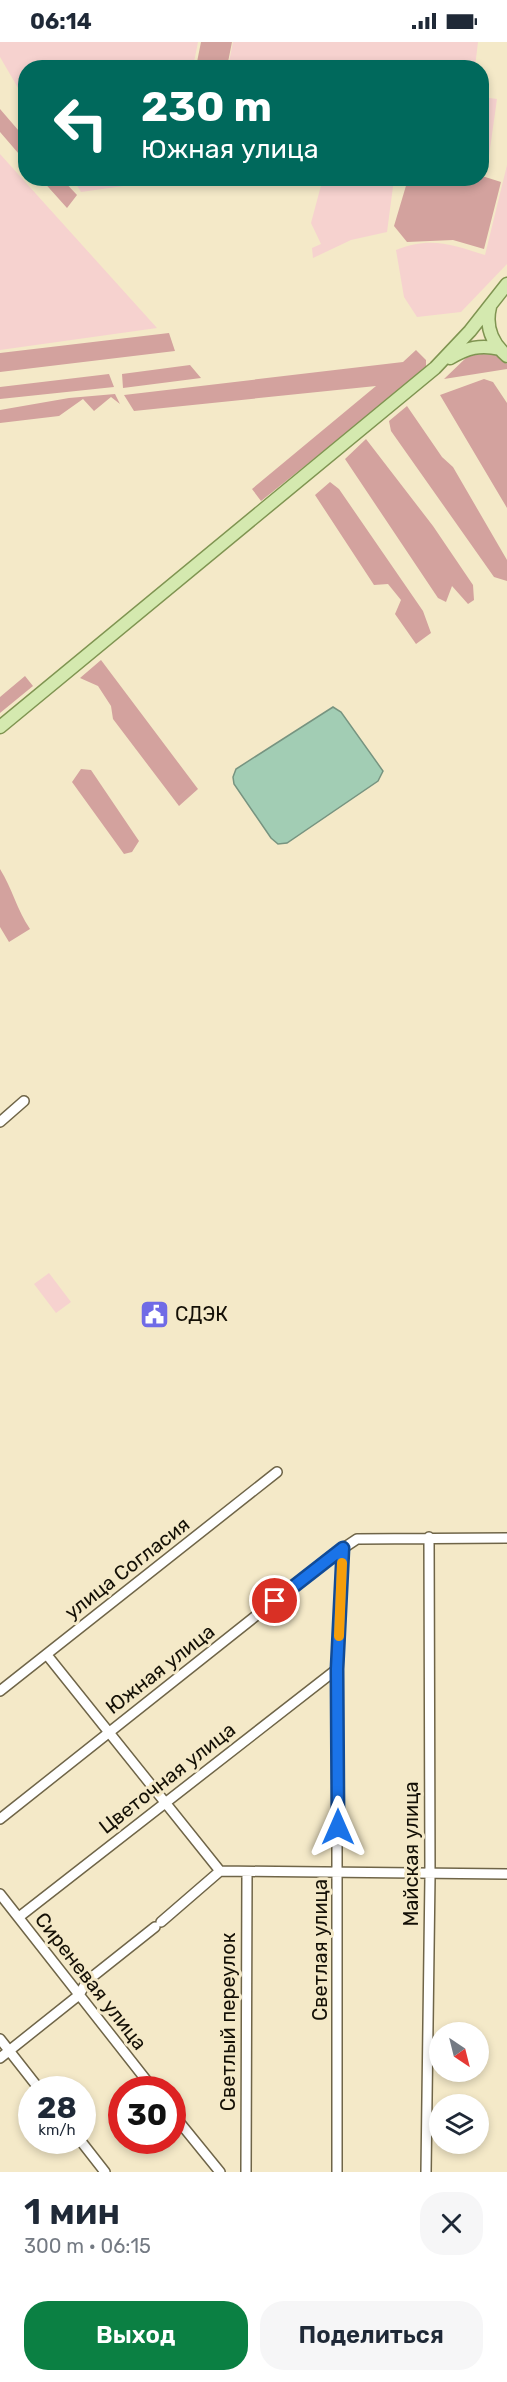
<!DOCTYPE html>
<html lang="ru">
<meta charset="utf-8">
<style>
body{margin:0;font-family:Rubik,sans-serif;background:#f6f6f7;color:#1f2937;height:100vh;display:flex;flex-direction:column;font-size:22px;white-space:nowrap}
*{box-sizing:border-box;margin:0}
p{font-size:20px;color:#747a83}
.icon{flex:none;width:33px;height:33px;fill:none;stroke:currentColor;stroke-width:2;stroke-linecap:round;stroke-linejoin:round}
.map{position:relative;height:2130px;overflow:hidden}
.panel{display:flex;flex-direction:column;background:#fff;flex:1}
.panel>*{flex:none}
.guide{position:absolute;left:18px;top:18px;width:471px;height:126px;border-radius:24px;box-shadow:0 3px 9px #0003;background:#00695c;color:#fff;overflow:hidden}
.needle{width:39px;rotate:145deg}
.fabs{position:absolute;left:429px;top:1980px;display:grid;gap:12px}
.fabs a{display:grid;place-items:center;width:60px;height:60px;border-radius:50%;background:#fff;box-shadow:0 3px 9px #0003;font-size:30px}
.speed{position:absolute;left:18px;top:2034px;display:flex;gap:12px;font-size:30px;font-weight:700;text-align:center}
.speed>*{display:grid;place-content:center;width:78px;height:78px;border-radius:50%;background:#fff;box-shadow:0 3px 9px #0003;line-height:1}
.speed small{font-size:15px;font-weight:400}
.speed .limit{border:9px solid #d22;background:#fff;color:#111}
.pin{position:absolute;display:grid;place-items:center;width:51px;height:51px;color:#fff;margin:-26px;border:3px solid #fff;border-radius:50%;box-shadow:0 2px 6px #0007}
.me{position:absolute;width:66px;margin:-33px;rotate:0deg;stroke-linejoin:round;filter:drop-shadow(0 0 4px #0008)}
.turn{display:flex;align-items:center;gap:21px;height:126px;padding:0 24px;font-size:27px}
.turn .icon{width:78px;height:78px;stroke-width:2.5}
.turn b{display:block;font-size:42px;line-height:51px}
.round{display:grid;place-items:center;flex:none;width:63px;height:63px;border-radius:24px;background:#f6f6f7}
.overview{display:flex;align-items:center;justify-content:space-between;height:102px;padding:0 24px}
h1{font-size:36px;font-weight:600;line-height:45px}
.cta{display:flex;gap:12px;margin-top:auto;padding:12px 24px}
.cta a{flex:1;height:69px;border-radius:24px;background:#0b8043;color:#fff;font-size:24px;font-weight:600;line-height:69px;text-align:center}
.cta a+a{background:#f6f6f7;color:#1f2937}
.status{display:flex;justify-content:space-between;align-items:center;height:42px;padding:0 30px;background:#fff;direction:ltr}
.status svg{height:16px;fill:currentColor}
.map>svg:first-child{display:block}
.green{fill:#f6d2cf}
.forest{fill:#d3a29e}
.water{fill:#a2cdb4;stroke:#779480;stroke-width:1.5}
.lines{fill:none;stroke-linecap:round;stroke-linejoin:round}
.minor-casing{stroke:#6f6548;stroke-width:12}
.major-casing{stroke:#7f9451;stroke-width:15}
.minor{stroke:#fff;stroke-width:9}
.major{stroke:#d4e9af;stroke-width:12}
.route-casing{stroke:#114b97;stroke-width:15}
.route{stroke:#1a73e8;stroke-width:10}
.slow{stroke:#f59e0b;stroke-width:10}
.labels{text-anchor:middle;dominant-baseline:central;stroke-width:6;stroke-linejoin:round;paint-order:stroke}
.poi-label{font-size:20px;fill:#141006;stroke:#f4e9c8;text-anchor:start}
.street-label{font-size:20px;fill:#141006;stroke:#f4e9c8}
</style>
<div class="status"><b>06:14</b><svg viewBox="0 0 49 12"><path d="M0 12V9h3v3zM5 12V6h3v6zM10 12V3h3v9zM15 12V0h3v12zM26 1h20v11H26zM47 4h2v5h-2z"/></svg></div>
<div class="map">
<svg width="507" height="2130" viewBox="0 0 507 2130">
<rect width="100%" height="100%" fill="#f4e9c8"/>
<path class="green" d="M0 0H198L193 25 26 26 25 58 0 15Z
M233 0H478L475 25H228Z
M482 55 497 57 487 128H482Z
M0 112 157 286 0 308Z
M507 123V222L461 270 417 275 404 255 396 208C430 194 453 203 485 213Z
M323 136 394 137 387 190 351 198 313 216 312 206 321 202 311 181Z
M73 137H173L81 150Z
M49 1231 71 1260 56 1271 34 1242Z"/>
<path class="forest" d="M201 0H232L227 25H196Z
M0 67 25 96V119L0 90Z
M482 134 501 140 484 207 453 198 407 200 394 184 408 137 482 136Z
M41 137H62L77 153 67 166Z
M169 291 175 309 0 330V311Z
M416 308 426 318V327L261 459 252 447 376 344 134 369 124 353 403 320Z
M482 312 497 313 507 322V327L444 337 468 314Z
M190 323 201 336 123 346 122 332Z
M109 332 114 345 0 357V345Z
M484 337 493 340 507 361V466L440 353Z
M115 352 120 362 111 355 94 369 83 357 59 374 0 381V368L69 356Z
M407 364 442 415 453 425 507 518V539L494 535 391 389 389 379Z
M366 397 433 484 473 543 474 558 468 562 452 544 446 560 438 556 345 417Z
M330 440 339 447 423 569 431 591 416 602 395 572 401 558 388 542 374 543 315 453Z
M101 618 198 747 179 764 113 677 111 664 98 644 80 636Z
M25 634 33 644 0 671V655Z
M81 727 91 728 139 799 132 810 124 812 72 740Z
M0 827C12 846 17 868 30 887L9 900 0 885Z"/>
<path class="water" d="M333 665 341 670 383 729 378 739 287 801 278 802 271 796 234 742 233 735 236 727Z"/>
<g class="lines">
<defs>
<path id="minor" d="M0 1080 24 1059
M47 1613 220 1829
M0 1649 277 1430
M0 1777 330 1515 357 1497 507 1496
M0 1852 154 2048
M19 1875 337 1627
M161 1880 220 1829 507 1832
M0 1997 40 2048
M0 2016 79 1953 87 1939 155 1885
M172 2071 220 2130
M80 2098 105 2130
M246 2130 247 1830
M337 2130V1627L343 1506
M426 2130 430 1834 429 1495"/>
<path id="major" d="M490 265C485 285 492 301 507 314
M450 316C467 306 480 302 500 307
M0 685 435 326 470 289 507 242"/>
</defs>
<use href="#minor" class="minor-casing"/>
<use href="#major" class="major-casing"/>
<use href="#minor" class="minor"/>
<use href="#major" class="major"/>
</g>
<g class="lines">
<defs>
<path id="route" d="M275 1559 343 1506 337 1627 338 1785"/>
</defs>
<use href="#route" class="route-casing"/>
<use href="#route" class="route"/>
<path class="slow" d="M339 1594 342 1521"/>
</g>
<defs>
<symbol id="civic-square" viewBox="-11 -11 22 22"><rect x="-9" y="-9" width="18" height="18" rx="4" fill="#706be6" stroke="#f4e9c8"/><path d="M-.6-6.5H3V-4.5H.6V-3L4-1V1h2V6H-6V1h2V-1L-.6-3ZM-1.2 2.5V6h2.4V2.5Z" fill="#fff"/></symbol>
</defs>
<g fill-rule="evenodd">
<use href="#civic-square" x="138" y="1256" width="33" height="33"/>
</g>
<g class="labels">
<g class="poi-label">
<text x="175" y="1272">СДЭК</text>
</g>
<g class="street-label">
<text transform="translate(127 1526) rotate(-38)">улица Согласия</text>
<text transform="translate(160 1627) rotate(-38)">Южная улица</text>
<text transform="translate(167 1736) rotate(-38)">Цветочная улица</text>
<text transform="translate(411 1812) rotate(-90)">Майская улица</text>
<text transform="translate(320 1908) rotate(-90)">Светлая улица</text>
<text transform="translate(91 1939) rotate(52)">Сиреневая улица</text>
<text transform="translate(228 1980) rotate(-90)">Светлый переулок</text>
</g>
</g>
</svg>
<div class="fabs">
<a><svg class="needle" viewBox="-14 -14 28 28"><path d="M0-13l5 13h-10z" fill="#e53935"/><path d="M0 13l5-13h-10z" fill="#747a83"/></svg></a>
<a><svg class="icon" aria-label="layers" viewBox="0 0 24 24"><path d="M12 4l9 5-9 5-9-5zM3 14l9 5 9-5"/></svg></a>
</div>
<div class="speed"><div>28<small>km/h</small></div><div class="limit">30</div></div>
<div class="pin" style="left:275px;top:1559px;background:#d93025"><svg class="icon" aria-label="arrive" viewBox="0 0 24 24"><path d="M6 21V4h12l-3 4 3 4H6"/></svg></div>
<svg class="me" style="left:338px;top:1785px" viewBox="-20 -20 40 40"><path d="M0-17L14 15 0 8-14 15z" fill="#1a73e8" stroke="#fff" stroke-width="4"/></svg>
<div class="guide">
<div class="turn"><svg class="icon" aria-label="left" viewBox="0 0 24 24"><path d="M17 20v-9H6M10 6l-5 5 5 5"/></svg><div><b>230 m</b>Южная улица</div></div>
</div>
</div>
<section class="panel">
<div class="overview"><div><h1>1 мин</h1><p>300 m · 06:15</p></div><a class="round"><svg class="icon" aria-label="close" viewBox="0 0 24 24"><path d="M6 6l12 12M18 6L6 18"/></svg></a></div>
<div class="cta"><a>Выход</a><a>Поделиться</a></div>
</section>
